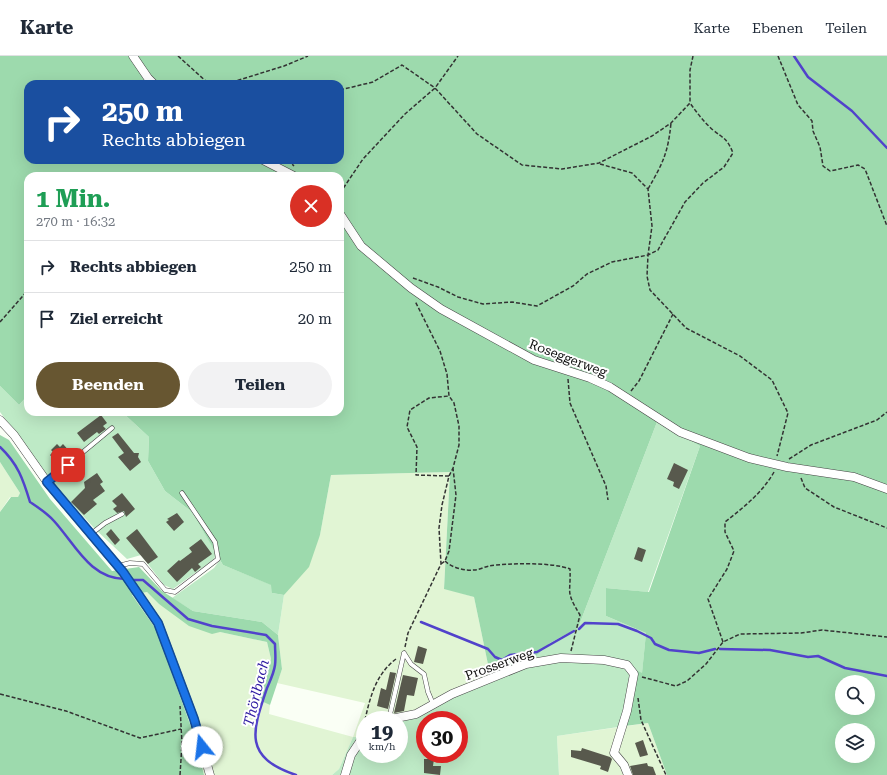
<!DOCTYPE html>
<html lang="de">
<meta charset="utf-8">
<style>
body{margin:0;font-family:"Roboto Serif",serif;background:#f2f2f3;color:#1f2937;height:100vh;display:flex;flex-direction:column;font-size:15px;white-space:nowrap}
*{box-sizing:border-box;margin:0}
p{font-size:13px;color:#747a83}
.icon{flex:none;width:22px;height:22px;fill:none;stroke:currentColor;stroke-width:2;stroke-linecap:round;stroke-linejoin:round}
.map{position:relative;flex:1;overflow:hidden}
.panel{position:absolute;left:24px;top:116px;width:320px;height:244px;display:flex;flex-direction:column;background:#fff;border-radius:12px;box-shadow:0 4px 16px #0002}
.panel>*{flex:none}
.banner{position:absolute;left:24px;top:24px;width:320px;height:84px;border-radius:12px;box-shadow:0 4px 16px #0002;background:#1a4fa0;color:#fff;overflow:hidden}
.fabs{position:absolute;left:835px;top:619px;display:grid;gap:8px}
.fabs a{display:grid;place-items:center;width:40px;height:40px;border-radius:50%;background:#fff;box-shadow:0 4px 16px #0002;font-size:20px}
.speed{position:absolute;left:356px;top:655px;display:flex;gap:8px;font-size:20px;font-weight:700;text-align:center}
.speed>*{display:grid;place-content:center;width:52px;height:52px;border-radius:50%;background:#fff;box-shadow:0 4px 16px #0002;line-height:1}
.speed small{font-size:10px;font-weight:400}
.speed .limit{border:6px solid #d22;background:#fff;color:#111}
.pin{position:absolute;display:grid;place-items:center;width:34px;height:34px;color:#fff;margin:-17px;border-radius:8px;box-shadow:0 2px 6px #0006}
.me{position:absolute;width:44px;margin:-22px;rotate:344deg;stroke-linejoin:round;filter:drop-shadow(0 0 3px #0008)}
.turn{display:flex;align-items:center;gap:14px;height:84px;padding:0 12px;font-size:18px}
.turn .icon{width:52px;height:52px;stroke-width:2.5}
.turn b{display:block;font-size:28px;line-height:34px}
.round{display:grid;place-items:center;flex:none;width:42px;height:42px;border-radius:21px;background:#f2f2f3}
.headline{display:flex;align-items:center;justify-content:space-between;height:68px;padding:0 12px}
h1{font-size:24px;font-weight:700;line-height:30px;color:#1e9e55}
.cta{display:flex;gap:8px;margin-top:auto;padding:8px 12px}
.cta a{flex:1;height:46px;border-radius:24px;background:#675631;color:#fff;font-size:16px;font-weight:700;line-height:46px;text-align:center}
.cta a+a{background:#f2f2f3;color:#1f2937}
ul{padding:0;list-style:none}
li{display:flex;align-items:center;gap:12px;height:52px;padding:0 12px;border-top:1px solid #e0e1e3}
li div{flex:1}
li b{display:block;font-size:15px}
li em{font-style:normal}
header{display:flex;align-items:center;gap:24px;box-sizing:border-box;height:56px;padding:0 20px;background:#fff;border-bottom:1px solid #e0e1e3}
header strong{font-size:19px}
nav{display:flex;gap:22px;margin-inline-start:auto;font-size:14px}
.map>svg:first-child{display:block}
.farmland{fill:#e1f5d4}
.green{fill:#beeac6;fill-rule:evenodd}
.forest{fill:#9ddaad;fill-rule:evenodd}
.lines{fill:none;stroke-linecap:round;stroke-linejoin:round}
.stream{stroke:#5142cb;stroke-width:2.5}
.building{fill:#58594d}
.service-casing{stroke:#444;stroke-width:5}
.minor-casing{stroke:#444;stroke-width:9}
.path{stroke:#333;stroke-width:1.5;stroke-dasharray:4 2;stroke-linecap:butt}
.service{stroke:#fff;stroke-width:4}
.minor{stroke:#fff;stroke-width:8}
.route-casing{stroke:#114b97;stroke-width:10}
.route{stroke:#1a73e8;stroke-width:7}
.labels{text-anchor:middle;dominant-baseline:central;stroke-width:4;stroke-linejoin:round;paint-order:stroke}
.street-label{font-size:13px;fill:#111;stroke:#fff}
.water-label{font-size:14px;font-style:italic;fill:#2f1ba2;stroke:#fff}
</style>
<header>
<strong>Karte</strong>
<nav><a>Karte</a><a>Ebenen</a><a>Teilen</a></nav>
</header>
<div class="map">
<svg width="887" height="719" viewBox="0 0 887 719">
<rect width="100%" height="100%" fill="#fafff5"/>
<path class="farmland" d="M0 406 20 437 18 441H10L0 456Z
M450 416 444 532 474 541 490 618 414 655 403 665 365 664V681H353L339 713 332 719H204L195 682 156 573 132 539 147 536 159 548 220 576 267 586 271 603 257 642 270 649 269 658 353 681 365 647 277 627 282 613 278 579 284 539 320 479 331 419Z
M648 667 667 719H559L557 680Z"/>
<path class="green" d="M0 330 19 349 28 339V356H122L149 381 148 405 165 435 192 456 217 498 213 504 173 533 164 529 141 499 127 503 95 473 53 427 0 356Z
M657 366 700 390 648 536 606 532V560L646 577 642 618 636 614 625 670 557 680 559 719H332L339 713 353 681H365V698H399V666L403 665 414 655 490 618 534 602 550 587 578 572ZM425 664H459V698H425Z
M220 504 223 509 272 529V537L284 539 278 579 262 566 193 555 172 542 214 512Z"/>
<path class="forest" d="M0 0H887V719H667L648 667 625 670 636 614 642 617 646 577 606 560V532L649 536 700 390 657 366 578 572 550 587 534 602 490 618 474 541 444 533 450 416 331 419 320 479 309 511 284 539 272 537 271 529 223 509 192 456 165 435 148 405 149 381 122 356H340V120H28V339L19 349 0 330ZM28 28H340V104H28ZM842 626H868V652H842ZM842 674H868V700H842Z
M0 379 9 384 50 443 112 515 139 511 162 535 193 555 262 566 278 579 282 613 270 649 257 643 271 603 267 586 220 576 212 578 189 570 159 548 147 536 132 539 156 573 195 682 204 719H0V456L11 441H18L20 437 0 406Z"/>
<g class="lines">
<path class="stream" d="M794 0 808 21 852 55 887 92
M0 391C18 408 23 423 30 446 39 452 47 457 54 465 75 488 90 523 125 523
M130 524H143L188 563 212 570 266 579 275 588C275 595 276 602 275 609 274 617 270 625 267 632 252 676 243 701 296 719
M421 566 488 593 495 601 502 604 510 599 537 596 574 575
M579 573 585 567 618 568 637 575 651 582 655 588 669 594 699 597 715 593
M720 593 770 594 808 601 818 600 845 612 887 620"/>
</g>
<path class="building" d="M101 359 107 367 103 370 106 373 99 378 97 376 84 386 77 377Z
M118 377 134 397H139L138 401 141 406 130 415 118 401 124 397 112 381Z
M57 388 60 391 63 388 71 397 58 408 50 399 53 396 51 394Z
M674 407 688 414 679 433 673 430 674 426 667 423Z
M97 417 103 426 100 428 105 435 93 444 97 448 84 459 71 446 85 432 84 426Z
M122 437 135 453 126 461 124 455 117 457 113 453 117 450 112 445Z
M177 457 184 466 174 475 166 466 169 464 167 463Z
M111 473 120 484 115 489 106 478Z
M137 473 158 501 148 508 126 482Z
M201 483 212 498 198 508 201 511 195 516 192 512 177 526 167 515 179 504 180 505 192 496 189 492Z
M638 491 646 494 642 506 634 503Z
M418 590 427 593 423 608 414 606Z
M390 616 396 617 388 653 377 650 381 632 386 634Z
M403 619 418 622 414 640 407 639 404 655 394 657Z
M643 684 648 699 640 701 635 687Z
M582 692 610 701 612 703 608 716 600 713 601 710 571 701V694L581 695Z
M424 703H434L433 710H441L440 719 424 717Z
M647 707 648 710 653 711 656 719H633L630 710Z"/>
<g class="lines">
<defs>
<path id="service" d="M47 426 112 372
M91 478 105 467 122 458
M118 510 130 507 143 508 165 534 175 536 218 503 215 486 182 437
M404 597 411 608 424 618 428 636 433 648
M389 663 404 597"/>
<path id="minor" d="M133 0 148 22 154 28
M263 104 294 120
M340 158 361 190 411 232 441 253 534 304 590 322 610 331 680 376 749 402 787 411 854 421 887 433
M0 364 14 379 47 426 123 516 158 567 194 663 210 719
M386 664 416 658 452 638 526 608 561 602 604 604 627 609 634 618 627 655 614 697 624 709 628 719
M345 719 351 699 365 678"/>
</defs>
<use href="#service" class="service-casing"/>
<use href="#minor" class="minor-casing"/>
<path class="path" d="M178 0 209 28
M778 0 798 49 812 65 813 75 820 91 823 110 830 115 858 109 865 113 887 170
M226 28 284 10 308 0
M340 34 373 26 402 9 435 32 477 78 522 109 562 113 599 107 652 80 671 67 690 47V14L693 0
M288 104 294 110
M600 108 632 117 648 133 652 170 648 199 647 220 650 234 686 272 740 300 772 324 788 357 777 400
M648 133C663 107 668 97 671 67
M340 137 363 103 405 58 435 32 458 0
M413 222 438 231 458 241 483 248 512 246 537 250 573 230 587 218 612 206 648 199 658 194 685 146 703 127 724 111 733 97C727 82 724 83 713 74 704 66 697 57 690 47
M0 266 28 234
M568 323 570 347 606 430 608 444
M631 335 639 325 673 258
M789 403 811 389 877 364 887 356
M449 420 416 419 417 391 407 371 410 354 429 342 449 340
M801 422 805 432 834 451 887 472
M445 505C452 512 465 515 474 514 479 514 484 511 489 510 509 507 552 506 570 513 571 539 565 534 580 559L571 595
M441 508 445 505 449 495 456 439 453 412
M723 586 708 543 727 513 734 495 725 476V466C744 451 762 437 774 416
M405 591 408 577 441 508 439 472 442 449 449 420 453 412 459 389V370L454 347 449 340 447 318 440 295 415 245
M642 621 676 630 687 625 706 608 723 586 740 578 801 577 822 574 887 581
M0 638 66 655 140 682 181 673
M638 642 641 664 666 719
M365 664C370 641 376 618 396 603
M364 671 365 665
M180 719 182 688 180 650"/>
<use href="#service" class="service"/>
<use href="#minor" class="minor"/>
</g>
<g class="lines">
<defs>
<path id="route" d="M68 409 47 426 123 516 158 567 194 663 202 691"/>
</defs>
<use href="#route" class="route-casing"/>
<use href="#route" class="route"/>
</g>
<g class="labels">
<g class="street-label">
<text transform="translate(568 302) rotate(21)">Roseggerweg</text>
<text transform="translate(499 608) rotate(-20)">Prosserweg</text>
</g>
<g class="water-label">
<text transform="translate(256 637) rotate(-76)">Thörlbach</text>
</g>
</g>
</svg>
<div class="fabs">
<a><svg class="icon" aria-label="search" viewBox="0 0 24 24"><circle cx="10" cy="10" r="6"/><path d="M15 15l6 6"/></svg></a>
<a><svg class="icon" aria-label="layers" viewBox="0 0 24 24"><path d="M12 4l9 5-9 5-9-5zM3 14l9 5 9-5"/></svg></a>
</div>
<div class="speed"><div>19<small>km/h</small></div><div class="limit">30</div></div>
<div class="pin" style="left:68px;top:409px;background:#d93025"><svg class="icon" aria-label="arrive" viewBox="0 0 24 24"><path d="M6 21V4h12l-3 4 3 4H6"/></svg></div>
<svg class="me" style="left:202px;top:691px" viewBox="-20 -20 40 40"><circle r="19" fill="#fff"/><path d="M0-13L10 11 0 6-10 11z" fill="#1a73e8"/></svg>
<div class="banner">
<div class="turn"><svg class="icon" aria-label="right" viewBox="0 0 24 24"><path d="M7 20v-9h11M14 6l5 5-5 5"/></svg><div><b>250 m</b>Rechts abbiegen</div></div>
</div>
<section class="panel">
<div class="headline"><div><h1>1 Min.</h1><p>270 m · 16:32</p></div><a class="round" style="background:#d93025;color:#fff"><svg class="icon" aria-label="close" viewBox="0 0 24 24"><path d="M6 6l12 12M18 6L6 18"/></svg></a></div>
<ul>
<li><svg class="icon" aria-label="right" viewBox="0 0 24 24"><path d="M7 20v-9h11M14 6l5 5-5 5"/></svg><div><b>Rechts abbiegen</b></div><em>250 m</em></li>
<li><svg class="icon" aria-label="arrive" viewBox="0 0 24 24"><path d="M6 21V4h12l-3 4 3 4H6"/></svg><div><b>Ziel erreicht</b></div><em>20 m</em></li>
</ul>
<div class="cta"><a>Beenden</a><a>Teilen</a></div>
</section>
</div>
